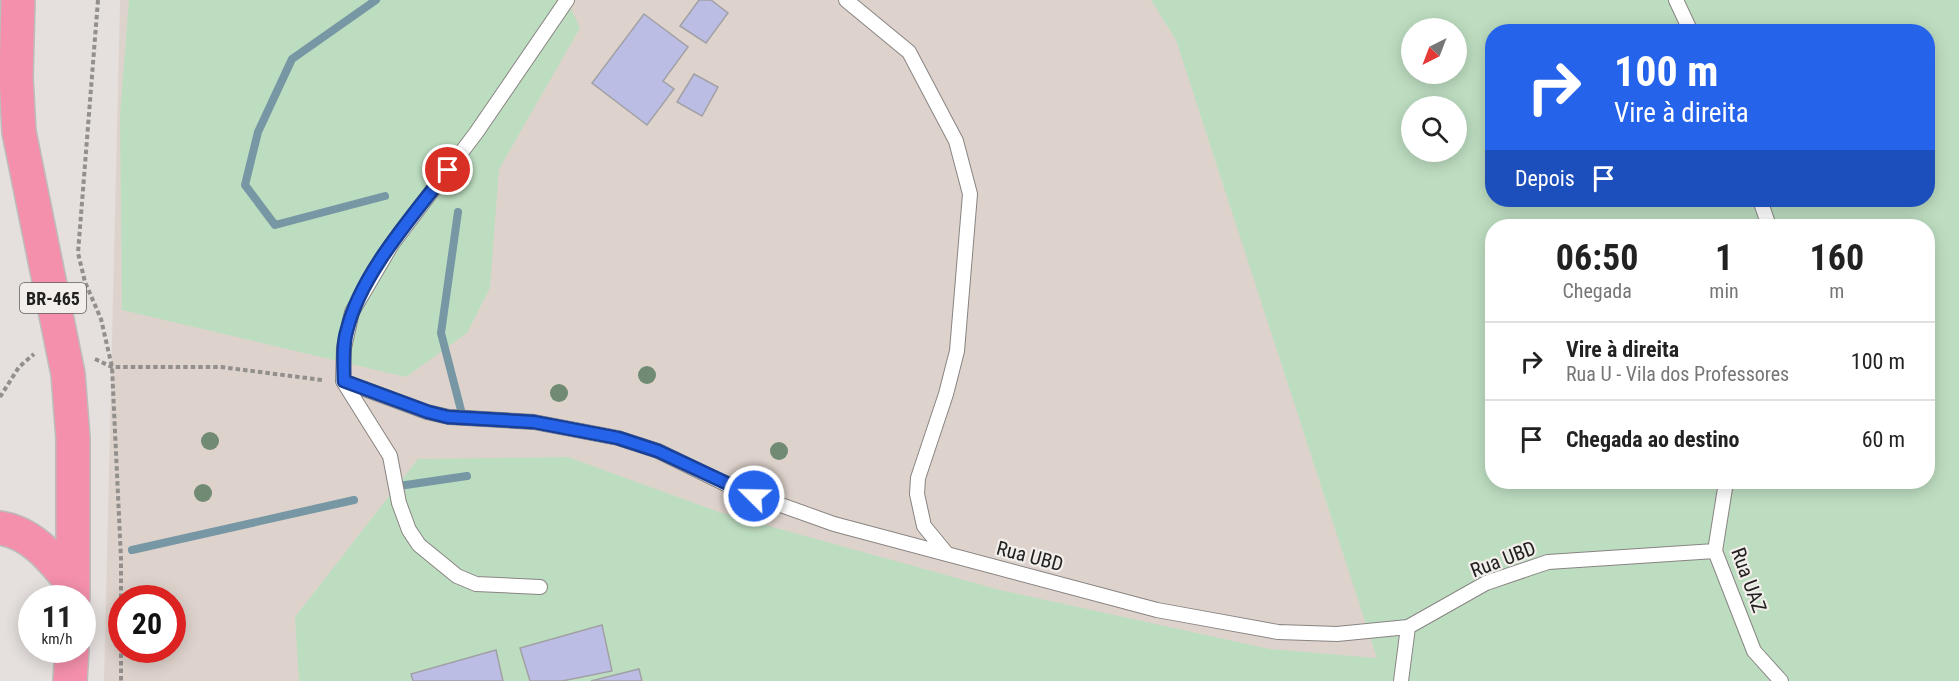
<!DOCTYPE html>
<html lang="pt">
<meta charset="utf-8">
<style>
body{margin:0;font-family:"Roboto Condensed",sans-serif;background:#f6f6f6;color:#222;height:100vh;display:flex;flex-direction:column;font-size:22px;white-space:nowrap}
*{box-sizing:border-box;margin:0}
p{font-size:20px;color:#767676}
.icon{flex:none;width:33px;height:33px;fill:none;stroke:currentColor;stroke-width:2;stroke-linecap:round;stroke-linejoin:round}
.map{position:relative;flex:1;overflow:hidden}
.sheet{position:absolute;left:1485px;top:219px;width:450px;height:270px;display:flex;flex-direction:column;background:#fff;border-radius:24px;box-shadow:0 3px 15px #0003}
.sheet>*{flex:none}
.hud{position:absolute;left:1485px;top:24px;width:450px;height:183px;border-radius:24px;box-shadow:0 3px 15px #0003;background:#2563eb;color:#fff;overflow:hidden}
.needle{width:39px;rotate:222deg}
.fabs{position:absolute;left:1401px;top:18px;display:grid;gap:12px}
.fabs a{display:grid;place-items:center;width:66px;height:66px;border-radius:50%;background:#fff;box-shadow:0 3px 15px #0003;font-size:30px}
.speed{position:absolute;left:18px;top:585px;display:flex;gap:12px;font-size:30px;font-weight:700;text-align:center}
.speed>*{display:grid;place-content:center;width:78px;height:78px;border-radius:50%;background:#fff;box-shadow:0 3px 15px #0003;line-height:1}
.speed small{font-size:15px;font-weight:400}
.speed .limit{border:9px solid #d22;background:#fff;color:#111}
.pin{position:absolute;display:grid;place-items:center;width:51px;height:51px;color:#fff;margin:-26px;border:3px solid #fff;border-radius:50%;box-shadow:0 2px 6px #0007}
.me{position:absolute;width:66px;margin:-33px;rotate:293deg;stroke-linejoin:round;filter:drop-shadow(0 0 4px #0008)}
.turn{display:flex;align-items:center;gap:21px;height:126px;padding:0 30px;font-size:27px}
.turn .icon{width:78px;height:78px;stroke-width:2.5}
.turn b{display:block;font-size:42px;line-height:51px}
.then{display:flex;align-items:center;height:57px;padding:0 30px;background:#0003;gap:12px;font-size:22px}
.eta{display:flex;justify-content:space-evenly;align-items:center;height:102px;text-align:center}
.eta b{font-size:36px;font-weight:700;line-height:42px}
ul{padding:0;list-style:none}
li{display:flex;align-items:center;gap:18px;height:78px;padding:0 30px;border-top:2px solid #e0e0e0}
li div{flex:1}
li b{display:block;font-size:22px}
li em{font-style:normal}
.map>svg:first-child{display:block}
.built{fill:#ded3cc;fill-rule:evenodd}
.green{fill:#bdddc0;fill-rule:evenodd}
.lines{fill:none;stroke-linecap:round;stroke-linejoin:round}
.stream{stroke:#7797a4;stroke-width:8}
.building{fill:#bcbde4;stroke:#a1a1a5;stroke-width:1.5}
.service-casing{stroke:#888482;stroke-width:16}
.trunk-casing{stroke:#bdbcbc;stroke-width:36}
.path{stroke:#928f8d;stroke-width:4;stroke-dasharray:4.5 3;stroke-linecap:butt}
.service{stroke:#fff;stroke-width:14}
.trunk{stroke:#f490ab;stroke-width:33}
.tree{fill:#708a74}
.route-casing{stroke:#184099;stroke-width:15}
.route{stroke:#2563eb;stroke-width:10}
.labels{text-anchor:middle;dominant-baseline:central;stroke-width:4.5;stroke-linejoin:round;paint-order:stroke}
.shield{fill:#f2eeeb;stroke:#605e5d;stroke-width:1.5}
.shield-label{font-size:18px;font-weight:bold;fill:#222120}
.street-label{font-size:20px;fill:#222120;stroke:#f2eeeb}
</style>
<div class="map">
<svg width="1959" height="681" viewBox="0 0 1959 681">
<rect width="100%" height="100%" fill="#e5e0de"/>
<path class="built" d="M120 0H1959V681H104ZM1412 28H1456V74H1412ZM1492 32H1928V200H1492ZM1412 106H1456V152H1412ZM1492 226H1928V482H1492ZM122 598H172V650H122Z"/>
<path class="green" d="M129 0H567L580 28 499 169 490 288 467 333 406 377 122 310 120 115Z
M1151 0H1959V681H299L295 617 418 459 568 457 719 512 1000 590 1270 649 1377 658 1176 40ZM1412 28H1456V74H1412ZM1492 32H1928V200H1492ZM1412 106H1456V152H1412ZM1492 226H1928V482H1492Z"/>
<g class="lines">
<path class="stream" d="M376 0 292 59 258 132 245 185 275 225 385 196
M458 212 441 333 462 414
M399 486 467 476
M132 550 354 500"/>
</g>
<path class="building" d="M699 0H711L728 13 706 43 680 26Z
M644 14 688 47 663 81 674 89 647 125 592 83Z
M694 74 718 87 702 116 677 102Z
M602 625 612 671 562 681H530L520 648Z
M496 650 503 681H413L411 674Z
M639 669 642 681H591Z"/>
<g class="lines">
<defs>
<path id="service" d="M846 0 909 52 956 141 970 194 957 351 946 394 918 478 917 494 924 526 947 554
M1676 0 1691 32
M1760 200 1769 226
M343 381 427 412 449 417 534 422 618 438 658 451 736 489 834 524 1157 610 1278 632 1337 634 1408 627 1486 583 1548 562 1715 551
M1726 482 1715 551 1754 651 1781 681
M540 587 476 584 457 576 419 545 409 530 399 503 390 456 343 381 344 348 352 312 392 244 476 133 567 0
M1401 681 1408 627"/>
<path id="trunk" d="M18 0 16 77 19 132 68 374 73 438V598
M0 528C33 533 53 560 73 584
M70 681 72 650"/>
</defs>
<use href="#service" class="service-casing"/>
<use href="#trunk" class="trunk-casing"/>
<path class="path" d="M98 0 78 253 85 282 101 319 112 367 121 559V681
M95 359 112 367H221L322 380
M0 397 19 367 34 354"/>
<use href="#service" class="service"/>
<use href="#trunk" class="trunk"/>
</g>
<g class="tree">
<circle cx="647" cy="375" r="9"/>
<circle cx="559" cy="393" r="9"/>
<circle cx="210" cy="441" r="9"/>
<circle cx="779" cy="451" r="9"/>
<circle cx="203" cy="493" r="9"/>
</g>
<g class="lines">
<defs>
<path id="route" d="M448 170C413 216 361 273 347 330 342 346 344 364 344 381L428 412 448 417 534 422 618 438 658 451 754 496"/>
</defs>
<use href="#route" class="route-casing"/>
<use href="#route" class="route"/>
</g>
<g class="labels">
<rect class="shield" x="20" y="283" width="66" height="30" rx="4.5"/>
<g class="shield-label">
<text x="53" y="298">BR-465</text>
</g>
<g class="street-label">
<text transform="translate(1030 556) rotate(15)">Rua UBD</text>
<text transform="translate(1503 559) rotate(-21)">Rua UBD</text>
<text transform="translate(1749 580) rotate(70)">Rua UAZ</text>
</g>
</g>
</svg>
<div class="fabs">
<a><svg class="needle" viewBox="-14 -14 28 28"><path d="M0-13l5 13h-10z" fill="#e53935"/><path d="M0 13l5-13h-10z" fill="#767676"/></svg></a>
<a><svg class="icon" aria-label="search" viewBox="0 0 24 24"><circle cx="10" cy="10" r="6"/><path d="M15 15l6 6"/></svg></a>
</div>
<div class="speed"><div>11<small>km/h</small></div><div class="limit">20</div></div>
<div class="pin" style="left:448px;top:170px;background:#d93025"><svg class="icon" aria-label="arrive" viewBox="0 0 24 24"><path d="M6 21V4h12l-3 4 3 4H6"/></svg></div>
<svg class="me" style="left:754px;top:496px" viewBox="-20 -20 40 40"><circle r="17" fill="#2563eb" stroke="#fff" stroke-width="3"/><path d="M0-11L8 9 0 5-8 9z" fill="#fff"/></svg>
<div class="hud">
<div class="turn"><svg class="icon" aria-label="right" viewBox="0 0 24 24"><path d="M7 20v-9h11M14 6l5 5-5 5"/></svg><div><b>100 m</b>Vire à direita</div></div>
<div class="then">Depois<svg class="icon" aria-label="arrive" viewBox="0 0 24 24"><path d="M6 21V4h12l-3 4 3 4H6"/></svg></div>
</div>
<section class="sheet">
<div class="eta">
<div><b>06:50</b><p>Chegada</p></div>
<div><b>1</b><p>min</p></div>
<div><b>160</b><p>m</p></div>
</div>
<ul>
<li><svg class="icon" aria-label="right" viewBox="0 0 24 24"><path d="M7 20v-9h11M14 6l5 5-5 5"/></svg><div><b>Vire à direita</b><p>Rua U - Vila dos Professores</p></div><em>100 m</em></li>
<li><svg class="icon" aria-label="arrive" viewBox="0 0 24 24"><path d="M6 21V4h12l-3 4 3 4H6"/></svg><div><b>Chegada ao destino</b></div><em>60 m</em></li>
</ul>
</section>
</div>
